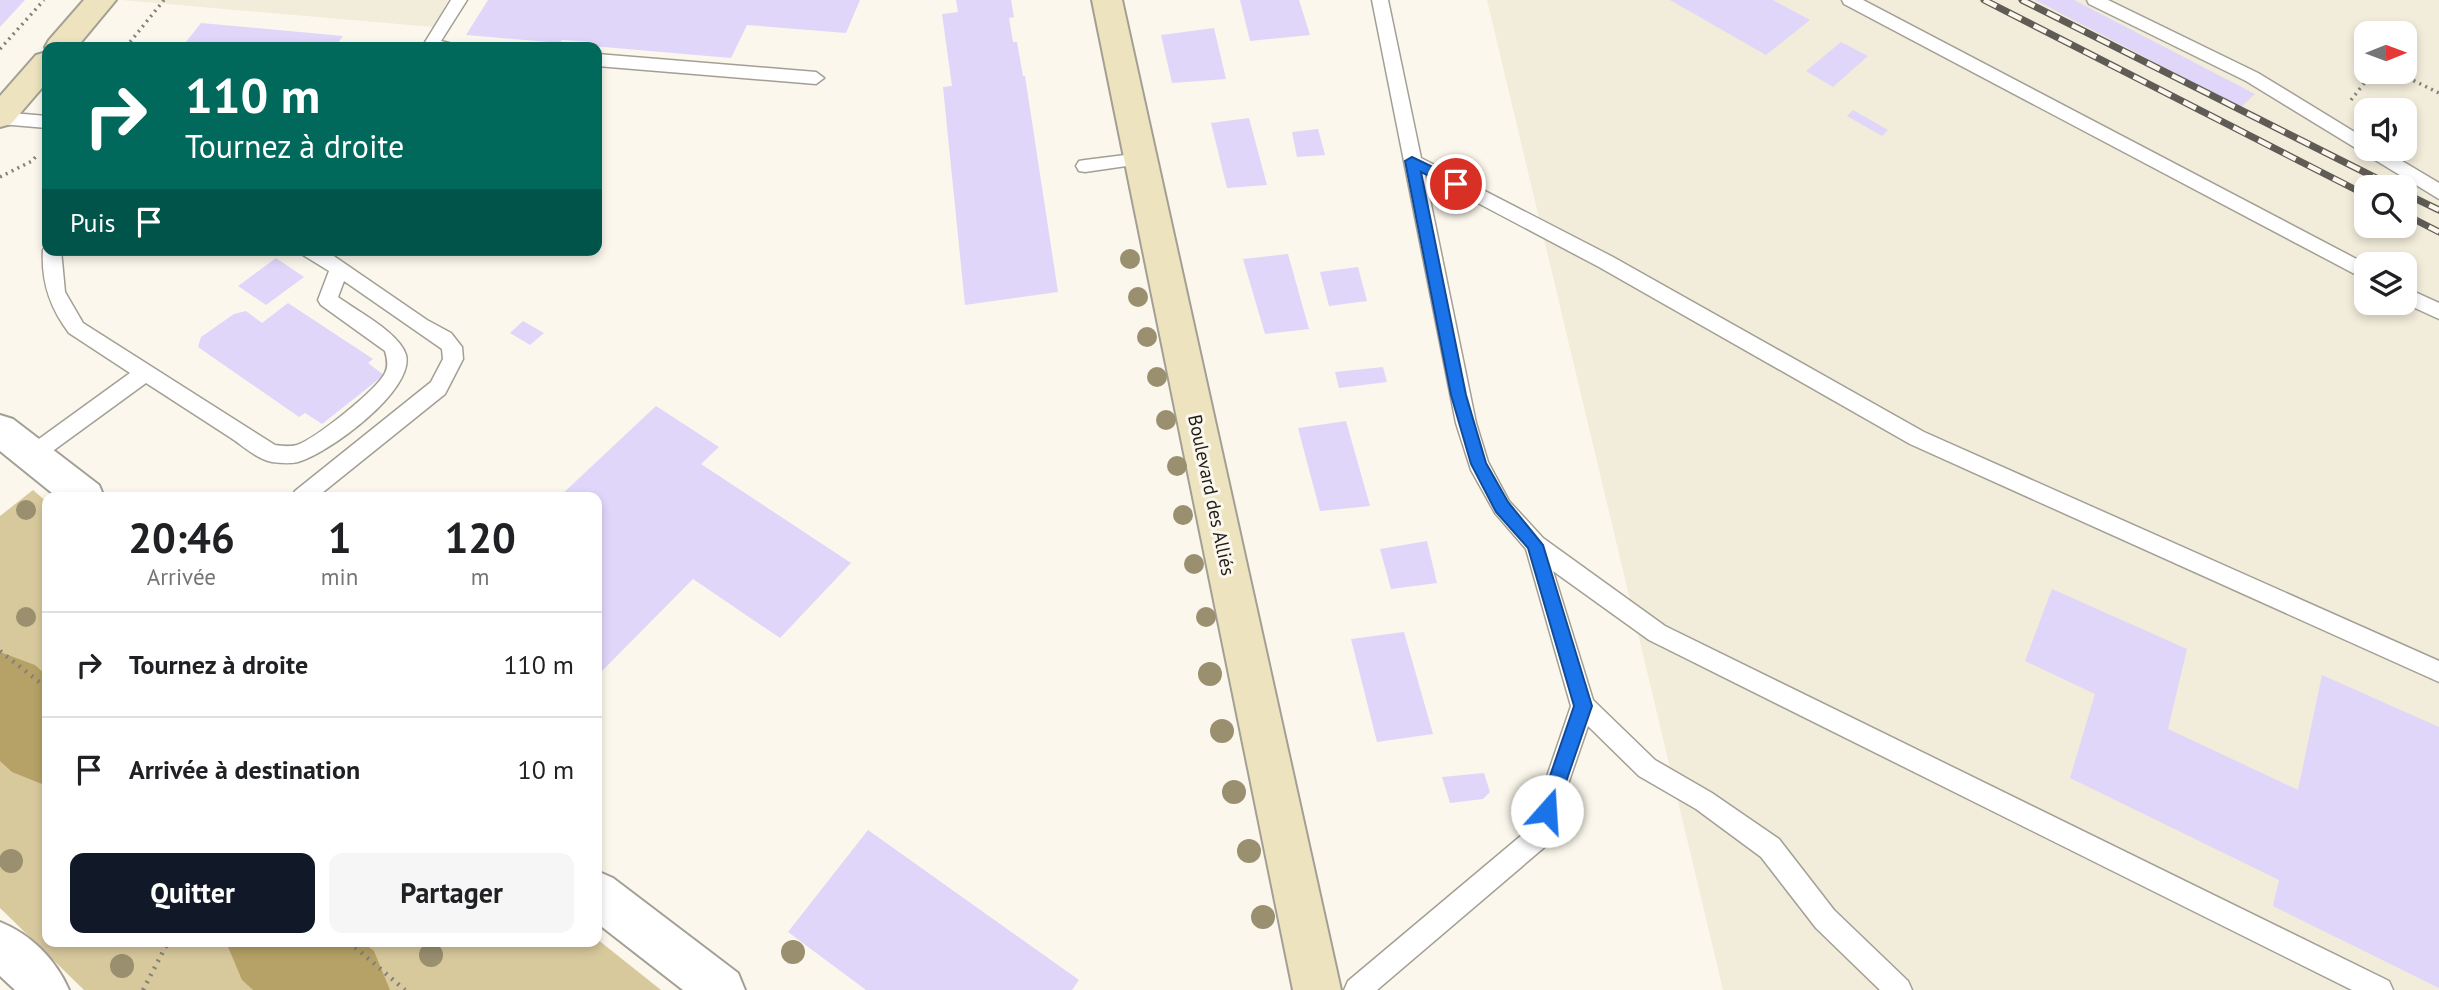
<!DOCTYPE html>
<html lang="fr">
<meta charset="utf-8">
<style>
body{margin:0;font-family:"PT Sans",sans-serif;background:#f6f6f6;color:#202124;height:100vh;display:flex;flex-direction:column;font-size:26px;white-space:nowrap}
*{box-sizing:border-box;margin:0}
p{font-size:23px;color:#757577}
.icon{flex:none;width:38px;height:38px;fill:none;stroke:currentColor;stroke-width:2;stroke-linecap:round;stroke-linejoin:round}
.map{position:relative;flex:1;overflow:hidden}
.side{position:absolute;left:42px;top:492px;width:560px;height:455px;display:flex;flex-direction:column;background:#fff;border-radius:14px;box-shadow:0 4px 10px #0003}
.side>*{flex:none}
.guide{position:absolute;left:42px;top:42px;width:560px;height:214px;border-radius:14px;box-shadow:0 4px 10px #0003;background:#00695c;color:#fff;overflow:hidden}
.needle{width:46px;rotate:89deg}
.tools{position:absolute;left:2354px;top:21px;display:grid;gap:14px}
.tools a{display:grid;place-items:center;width:63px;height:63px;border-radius:14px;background:#fff;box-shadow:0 4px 10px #0003;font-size:35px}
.pin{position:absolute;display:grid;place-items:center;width:60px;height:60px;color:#fff;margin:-30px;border:4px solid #fff;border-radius:50%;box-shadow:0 2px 7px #0007}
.me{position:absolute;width:77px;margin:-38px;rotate:19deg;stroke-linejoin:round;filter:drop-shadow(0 0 5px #0008)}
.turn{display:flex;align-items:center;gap:24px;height:147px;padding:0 28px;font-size:32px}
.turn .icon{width:91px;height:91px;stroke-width:2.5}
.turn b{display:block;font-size:49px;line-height:60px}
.then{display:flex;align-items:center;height:66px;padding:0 28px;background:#0003;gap:14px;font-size:26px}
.eta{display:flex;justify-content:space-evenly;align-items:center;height:119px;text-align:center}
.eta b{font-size:42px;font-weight:700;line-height:49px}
.cta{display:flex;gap:14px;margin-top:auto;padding:14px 28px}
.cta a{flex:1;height:80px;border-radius:14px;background:#111827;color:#fff;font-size:28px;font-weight:700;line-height:80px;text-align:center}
.cta a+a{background:#f6f6f6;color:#202124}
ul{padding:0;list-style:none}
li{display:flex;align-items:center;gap:21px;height:105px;padding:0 28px;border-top:2px solid #e0e0e0}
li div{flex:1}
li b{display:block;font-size:26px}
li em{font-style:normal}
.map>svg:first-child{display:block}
.built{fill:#f2ecda;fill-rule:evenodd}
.green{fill:#d8c99d}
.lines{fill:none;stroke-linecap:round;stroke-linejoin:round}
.river{fill:#b6a266;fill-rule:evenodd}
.building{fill:#e0d6fa}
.service-casing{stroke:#a39f95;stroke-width:3}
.minor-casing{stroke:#a39f95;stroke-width:4}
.secondary-casing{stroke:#a39f95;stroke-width:4}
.path-far1{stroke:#838079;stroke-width:3.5;stroke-dasharray:2 4.5;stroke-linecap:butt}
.path{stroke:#838079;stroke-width:4.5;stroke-dasharray:2 6;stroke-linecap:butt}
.service{fill:#fff;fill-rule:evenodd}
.minor{fill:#fff;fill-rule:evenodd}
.secondary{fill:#ede3be;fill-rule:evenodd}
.rail-casing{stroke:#5f5c56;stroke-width:7}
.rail{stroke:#fbf7ec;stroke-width:4.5;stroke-dasharray:14;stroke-linecap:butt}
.tree{fill:#9a9070}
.route{fill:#1a73e8;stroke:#114b97;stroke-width:2}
.labels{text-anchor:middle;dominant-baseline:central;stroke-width:6;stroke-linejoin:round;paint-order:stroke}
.street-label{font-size:19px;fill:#1e1c18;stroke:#fbf7ec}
</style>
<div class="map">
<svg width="2439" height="990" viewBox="0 0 2439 990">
<rect width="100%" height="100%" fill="#fbf7ec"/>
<path class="built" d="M121 0H448L433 27Z
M1487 0H2439V990H1723ZM2366 33H2404V72H2366ZM2366 110H2404V149H2366ZM2366 187H2404V226H2366ZM2366 264H2404V303H2366Z"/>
<path class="green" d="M33 490 47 502V942H597V939L661 990H84L0 908V516Z"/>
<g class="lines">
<path class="river" d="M0 652 35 665 47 676V786L12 772 0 761Z
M226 942H362L374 951 390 990H253L242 980Z"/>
</g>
<path class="building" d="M0 0H25L0 27Z
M488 0H860L846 33 747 25 731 58 592 46 593 42 562 40 560 43 466 35Z
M956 0H1011L1014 17 1009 18 1013 42H1017L1023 76H1025L1058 292 965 305 943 87 952 86 942 14 958 12Z
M1240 0H1299L1310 35 1250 41Z
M1670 0H1773L1810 20 1766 55Z
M2035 0H2074L2255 94 2241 107Z
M201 23 343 36 335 47H182Z
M1214 28 1226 79 1172 83 1161 35Z
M1841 42 1868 56 1833 87 1806 71Z
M1853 110 1888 130 1882 136 1847 116Z
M1249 118 1267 185 1227 188 1211 123Z
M1318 129 1325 155 1297 157 1292 132Z
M1288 254 1309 329 1265 334 1243 259Z
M276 258 304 277 266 305 238 286Z
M1358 267 1367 301 1329 306 1320 272Z
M288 303 373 359 368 363 384 375 322 424 305 413 299 417 198 347 201 337 234 314 246 311 262 323Z
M523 321 544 333 530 345 510 333Z
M1383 367 1387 382 1339 388 1335 372Z
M656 406 719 447 701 464 851 563 780 638 693 579 597 676V497H559Z
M1346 421 1370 506 1320 511 1298 428Z
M1427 541 1437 583 1391 589 1380 549Z
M2052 589 2187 649 2168 729 2298 790 2322 675 2439 727V988L2273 906 2279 880 2070 778 2095 694 2025 661Z
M1404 632 1433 734 1377 742 1351 639Z
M1484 773 1490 792 1483 799 1450 803 1442 777Z
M868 830 1079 980 1072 990H866L788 932Z"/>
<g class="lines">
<defs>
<path id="service" d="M451 0H467L441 41 449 43 451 47H422Z
M1372 0H1388L1421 158 1613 257 1924 432 2439 661V682L1910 444 1599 267 1425 175 1476 423 1488 462 1509 501 1543 538 1665 626 2389 981 2393 990H2352L1649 640 1553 571 1593 700 1655 760 1712 793 1779 839 1834 910 1908 981 1912 990H1880L1816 928 1761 857 1696 809 1639 776 1588 726 1547 845 1377 990H1344L1348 981 1529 829 1571 706 1526 549 1495 513 1471 470 1456 423Z
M1842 0H1863L2366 264V280L1844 4Z
M2087 0H2108L2258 73 2366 139V149H2382L2439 183V199L2246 81 2089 4Z
M597 54 816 72 824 78 816 84 597 66Z
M0 112 47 116V128L0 124Z
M1141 153 1147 155 1150 159 1147 163 1085 172 1079 171 1076 166 1079 161 1085 160Z
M47 244V250H61L65 292 83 323 275 445C282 446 290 447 297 445 315 439 377 390 385 373 389 366 387 358 385 351L321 305 318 300 329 271 303 255 301 250H325L427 320 451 333 462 347 463 359 445 394 317 497H291L295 491 431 382 443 359 442 349 344 281 338 297C357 311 400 333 406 355 415 390 328 454 298 462 290 464 280 463 272 462 257 459 243 446 231 438 202 419 174 401 146 383L39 461 32 464 25 461 22 455 25 449 130 373 69 333C50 308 41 282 43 250Z
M2404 287 2439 303V319L2404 303Z"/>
<path id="minor" d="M0 415 13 419 99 485 104 497H57L0 451Z
M597 871 613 878 738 973 745 990H683L597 923Z
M0 922C31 934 56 960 69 990H15L0 976Z"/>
<path id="secondary" d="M84 0H116L77 47H47V51L45 47 49 40Z
M1092 0H1122L1341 990H1293Z
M47 52V82L11 124 0 127V96L36 55Z"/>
</defs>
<use href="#service" class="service-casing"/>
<use href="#minor" class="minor-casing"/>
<use href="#secondary" class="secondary-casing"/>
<path class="path-far1" d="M126 47 164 0
M0 49 44 0
M2396 72 2439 93
M2351 100 2373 72
M0 177 32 161 38 154"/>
<path class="path" d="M0 651 47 688
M349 942 405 990
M143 990 168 942"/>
<use href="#service" class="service"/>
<use href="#minor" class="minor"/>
<use href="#secondary" class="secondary"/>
<defs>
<path id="rail" d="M1984 0 2366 195
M2022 0 2394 187
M2404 193 2439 210
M2404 214 2439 232"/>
</defs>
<use href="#rail" class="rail-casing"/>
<use href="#rail" class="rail"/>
</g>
<g class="tree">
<circle cx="1130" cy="259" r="10"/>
<circle cx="1138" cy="297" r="10"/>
<circle cx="1147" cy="337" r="10"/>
<circle cx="1157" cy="377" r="10"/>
<circle cx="1166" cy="420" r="10"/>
<circle cx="1177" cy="466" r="10"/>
<circle cx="26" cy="510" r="10"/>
<circle cx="1183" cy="515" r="10"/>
<circle cx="1194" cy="564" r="10"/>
<circle cx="26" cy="617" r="10"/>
<circle cx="1206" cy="617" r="10"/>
<circle cx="1210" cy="674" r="12"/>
<circle cx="1222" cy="731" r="12"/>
<circle cx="1234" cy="792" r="12"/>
<circle cx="1249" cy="851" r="12"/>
<circle cx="11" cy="861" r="12"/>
<circle cx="1263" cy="917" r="12"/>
<circle cx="793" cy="952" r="12"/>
<circle cx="431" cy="955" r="12"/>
<circle cx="122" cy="966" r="12"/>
</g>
<path class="route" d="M1412 157 1460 180 1462 184 1456 189 1421 172 1466 395 1486 463 1508 502 1543 545 1592 706 1556 811 1554 817 1547 820 1541 817 1538 811 1574 706 1528 548 1496 512 1471 464 1451 395 1405 161Z"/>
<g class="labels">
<g class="street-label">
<text transform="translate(1212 495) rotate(78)">Boulevard des Alliés</text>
</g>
</g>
</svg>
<div class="tools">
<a><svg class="needle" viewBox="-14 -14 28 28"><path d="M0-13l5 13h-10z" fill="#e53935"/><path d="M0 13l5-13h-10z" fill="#757577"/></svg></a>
<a><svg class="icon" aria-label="sound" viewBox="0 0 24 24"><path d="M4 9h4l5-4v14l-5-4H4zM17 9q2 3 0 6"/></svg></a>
<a><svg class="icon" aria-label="search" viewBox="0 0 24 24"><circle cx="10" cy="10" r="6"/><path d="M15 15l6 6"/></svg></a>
<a><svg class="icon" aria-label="layers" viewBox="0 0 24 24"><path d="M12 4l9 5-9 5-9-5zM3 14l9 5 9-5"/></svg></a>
</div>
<div class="pin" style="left:1456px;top:184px;background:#d93025"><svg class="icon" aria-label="arrive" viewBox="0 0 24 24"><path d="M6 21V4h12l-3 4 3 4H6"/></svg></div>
<svg class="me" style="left:1547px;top:811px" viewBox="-20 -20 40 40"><circle r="19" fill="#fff"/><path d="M0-13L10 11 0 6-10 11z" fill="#1a73e8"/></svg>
<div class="guide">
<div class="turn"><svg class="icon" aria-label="right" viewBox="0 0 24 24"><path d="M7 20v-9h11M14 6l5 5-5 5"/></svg><div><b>110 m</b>Tournez à droite</div></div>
<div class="then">Puis<svg class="icon" aria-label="arrive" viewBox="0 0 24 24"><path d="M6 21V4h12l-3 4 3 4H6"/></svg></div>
</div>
<section class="side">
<div class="eta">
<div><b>20:46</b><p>Arrivée</p></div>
<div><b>1</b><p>min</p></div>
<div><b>120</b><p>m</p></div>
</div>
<ul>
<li><svg class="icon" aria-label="right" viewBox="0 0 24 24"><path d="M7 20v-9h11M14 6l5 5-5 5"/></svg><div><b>Tournez à droite</b></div><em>110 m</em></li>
<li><svg class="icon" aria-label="arrive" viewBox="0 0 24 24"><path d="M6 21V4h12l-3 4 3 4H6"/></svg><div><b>Arrivée à destination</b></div><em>10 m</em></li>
</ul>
<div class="cta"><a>Quitter</a><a>Partager</a></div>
</section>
</div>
